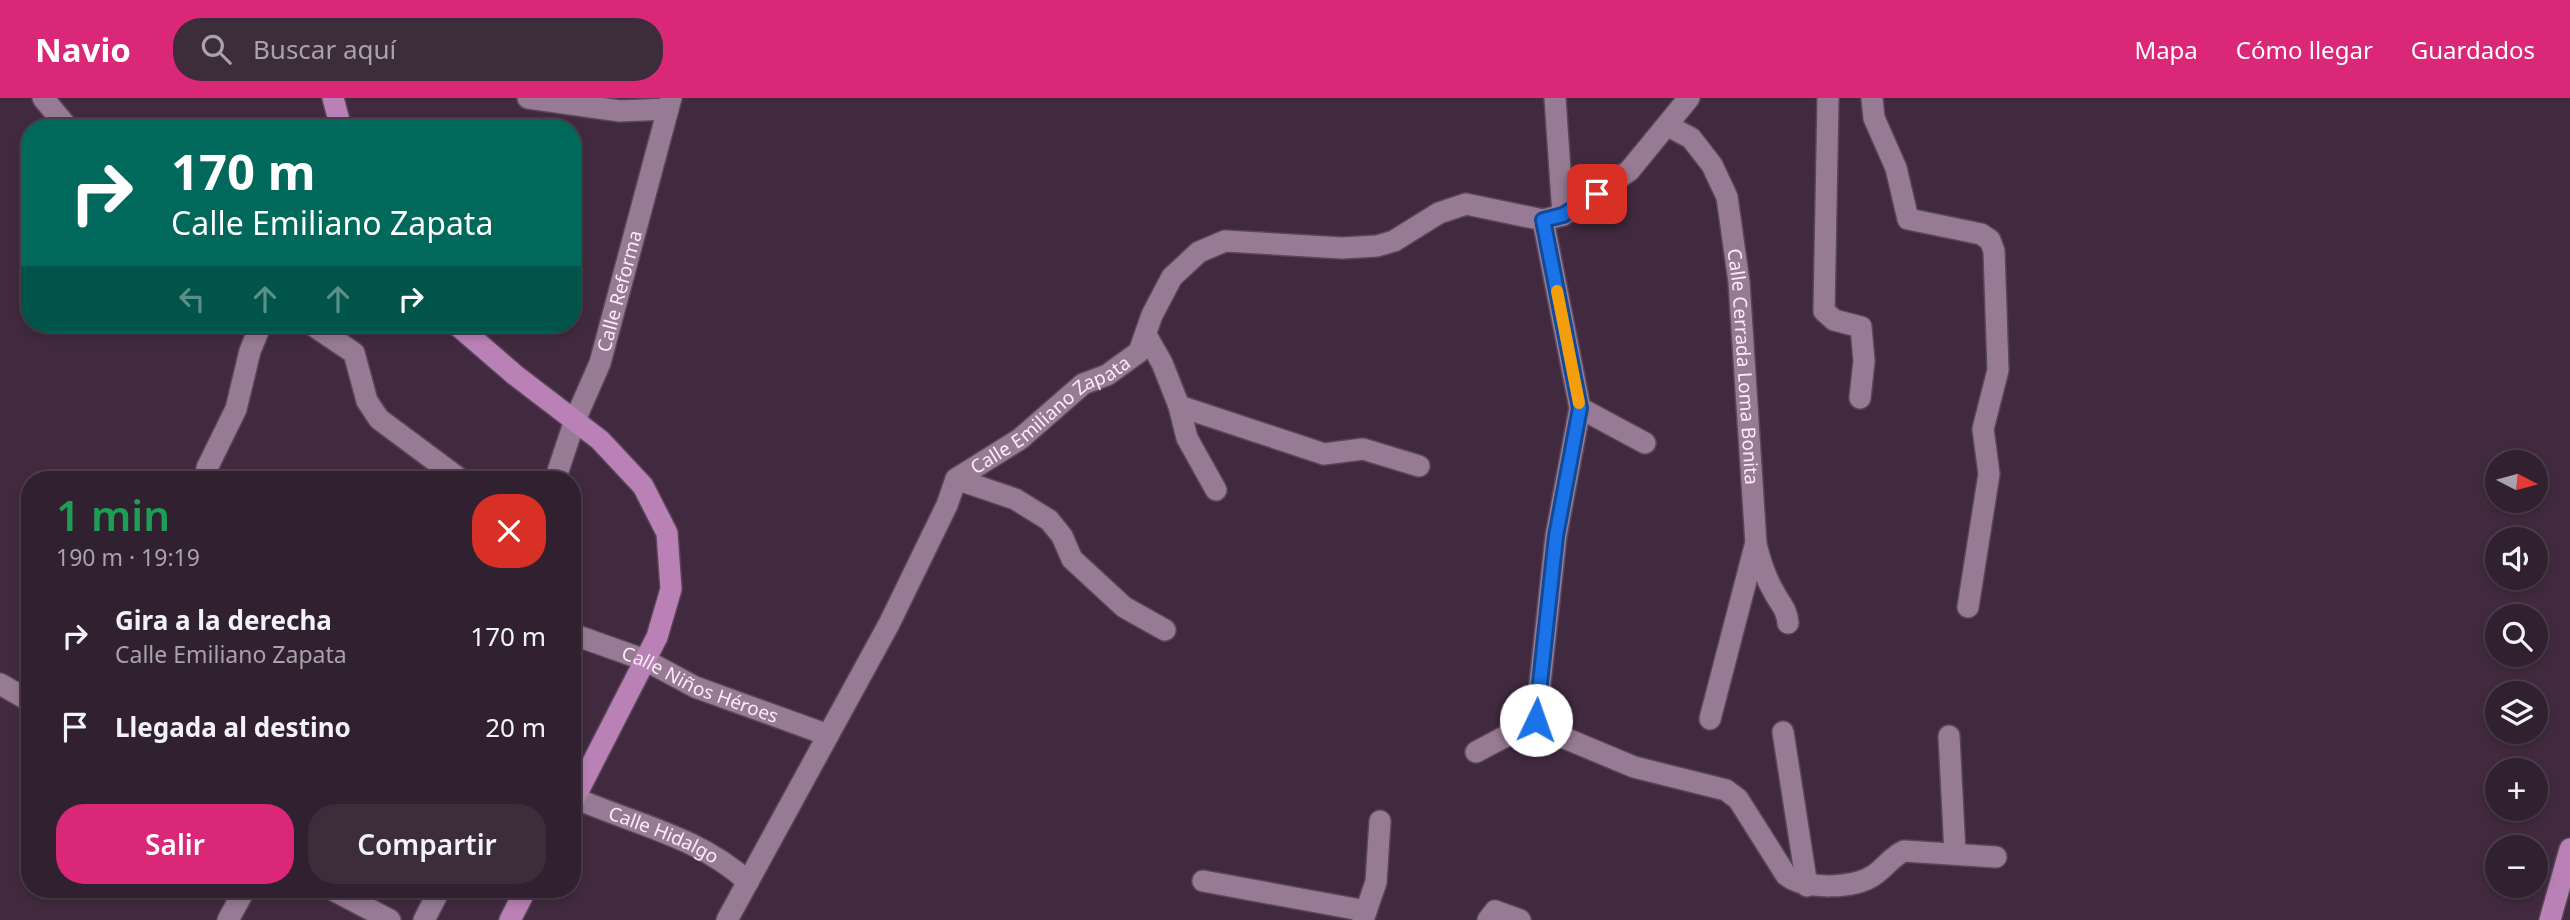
<!DOCTYPE html>
<html lang="es">
<meta charset="utf-8">
<style>
body{margin:0;font-family:"Noto Sans",sans-serif;background:#3d2d3b;color:#f1f3f6;height:100vh;display:flex;flex-direction:column;font-size:26px;white-space:nowrap}
*{box-sizing:border-box;margin:0}
p{font-size:23px;color:#a8a3aa}
.icon{flex:none;width:38px;height:38px;fill:none;stroke:currentColor;stroke-width:2;stroke-linecap:round;stroke-linejoin:round}
.map{position:relative;flex:1;overflow:hidden}
.details{position:absolute;left:21px;top:373px;width:560px;height:427px;display:flex;flex-direction:column;background:#31202f;border-radius:28px;box-shadow:0 4px 10px #0003,0 0 0 2px #4c3e4b}
.details>*{flex:none}
.banner{position:absolute;left:21px;top:21px;width:560px;height:214px;border-radius:28px;box-shadow:0 4px 10px #0003,0 0 0 2px #4c3e4b;background:#00695c;color:#fff;overflow:hidden}
.needle{width:46px;rotate:96deg}
.buttons{position:absolute;left:2485px;top:352px;display:grid;gap:14px}
.buttons a{display:grid;place-items:center;width:63px;height:63px;border-radius:50%;background:#31202f;box-shadow:0 4px 10px #0003,0 0 0 2px #4c3e4b;font-size:35px}
.pin{position:absolute;display:grid;place-items:center;width:60px;height:60px;color:#fff;margin:-30px;border-radius:14px;box-shadow:0 4px 10px #0006}
.me{position:absolute;width:77px;margin:-38px;rotate:3deg;stroke-linejoin:round;filter:drop-shadow(0 0 5px #0008)}
.turn{display:flex;align-items:center;gap:24px;height:147px;padding:0 35px;font-size:32px}
.turn .icon{width:91px;height:91px;stroke-width:2.5}
.turn b{display:block;font-size:49px;line-height:60px}
.lanes{display:flex;align-items:center;height:66px;padding:0 35px;background:#0003;justify-content:center;gap:35px;direction:ltr}
.lanes .off{opacity:.35}
.round{display:grid;place-items:center;flex:none;width:74px;height:74px;border-radius:28px;background:#3d2d3b}
.headline{display:flex;align-items:center;justify-content:space-between;height:119px;padding:0 35px}
h1{font-size:42px;font-weight:600;line-height:52px;color:#1e9e55}
.primary-button{display:flex;gap:14px;margin-top:auto;padding:14px 35px}
.primary-button a{flex:1;height:80px;border-radius:28px;background:#db2777;color:#fff;font-size:28px;font-weight:600;line-height:80px;text-align:center}
.primary-button a+a{background:#3d2d3b;color:#f1f3f6}
ul{padding:0;list-style:none}
li{display:flex;align-items:center;gap:21px;height:91px;padding:0 35px}
li div{flex:1}
li b{display:block;font-size:26px}
li em{font-style:normal}
header{display:flex;align-items:center;gap:42px;box-sizing:border-box;height:98px;padding:0 35px;background:#db2777;color:#fff}
header strong{font-size:33px}
nav{display:flex;gap:38px;margin-inline-start:auto;font-size:24px}
.search{width:490px;height:63px;background:#3d2d3b;display:flex;align-items:center;gap:18px;box-sizing:border-box;padding:0 24px;border-radius:28px;color:#a8a3aa;font-size:26px}
.map>svg:first-child{display:block}
.lines{fill:none;stroke-linecap:round;stroke-linejoin:round}
.minor-casing{stroke:#5a4659;stroke-width:24}
.major-casing{stroke:#5a4659;stroke-width:24}
.minor{stroke:#977b94;stroke-width:21}
.major{stroke:#b981b5;stroke-width:21}
.route-casing{stroke:#114b97;stroke-width:18}
.route{stroke:#1a73e8;stroke-width:12}
.slow{stroke:#f59e0b;stroke-width:12}
.labels{text-anchor:middle;dominant-baseline:central;stroke-width:6;stroke-linejoin:round;paint-order:stroke}
.street-label{font-size:19px;fill:#faebf9;stroke:#412a3f}
</style>
<header>
<strong>Navio</strong>
<div class="search"><svg class="icon" aria-label="search" viewBox="0 0 24 24"><circle cx="10" cy="10" r="6"/><path d="M15 15l6 6"/></svg>Buscar aquí</div>
<nav><a>Mapa</a><a>Cómo llegar</a><a>Guardados</a></nav>
</header>
<div class="map">
<svg width="2570" height="822" viewBox="0 0 2570 822">
<rect width="100%" height="100%" fill="#412a3f"/>
<g class="lines">
<defs>
<g id="minor">
<path d="M43 0 68 30"/>
<path d="M528 0 620 13 668 11"/>
<path d="M1555 0 1563 117"/>
<path d="M1828 0 1824 213 1834 222 1861 229 1864 263 1860 300"/>
<path d="M1872 0 1874 20 1896 70 1908 121 1981 136 1990 142 1994 153 1998 272 1983 331 1989 376 1968 509"/>
<path id="s1" d="M1668 28 1691 40 1712 67 1727 99 1739 184 1756 446C1760 463 1765 479 1774 494 1780 506 1787 511 1788 525"/>
<path d="M1543 122 1580 310 1556 438 1536 622 1543 631 1634 669 1726 692 1738 701 1786 777C1804 792 1855 791 1874 777 1885 770 1891 759 1904 753L1996 759"/>
<path d="M311 226 354 255 367 303 379 321 461 382"/>
<path d="M1146 237 1162 265 1179 308 1187 340 1216 392"/>
<path d="M1179 308 1324 356 1363 351 1419 368"/>
<path d="M1580 310 1645 345"/>
<path d="M207 370 236 311 250 253 261 226"/>
<path d="M956 381 1015 401 1049 422 1062 438 1072 461 1124 509 1165 532"/>
<path id="s2" d="M555 382 575 322 600 265 671 0"/>
<path id="s3" d="M572 536 645 562 695 589 828 637"/>
<path d="M0 586 30 603"/>
<path d="M1710 621 1755 448"/>
<path d="M1783 634 1807 788"/>
<path d="M1949 638 1955 755"/>
<path d="M1476 654 1536 622"/>
<path id="s4" d="M575 700C634 726 700 739 748 784"/>
<path d="M1203 783 1366 813"/>
<path d="M331 791 390 822"/>
<path d="M228 822 245 791"/>
<path d="M424 822 440 791"/>
<path id="s5" d="M727 822 889 526 947 407 956 381 1020 341 1083 286 1107 277 1139 254 1152 217 1172 179 1199 154 1225 143 1342 150 1377 148 1394 143 1439 115 1466 106 1543 122 1563 117 1629 73 1689 0"/>
<path d="M1363 822 1376 784 1380 723"/>
<path d="M1488 822 1495 813 1520 822"/>
</g>
<path id="major" d="M333 0 341 30
M456 226 515 277 600 342 643 388 667 435 671 491 657 539 572 705
M510 822 526 791
M2550 822 2570 751"/>
</defs>
<use href="#minor" class="minor-casing"/>
<use href="#major" class="major-casing"/>
<use href="#minor" class="minor"/>
<use href="#major" class="major"/>
</g>
<g class="lines">
<defs>
<path id="route" d="M1536 622 1556 438 1580 310 1543 122 1563 117 1597 96"/>
</defs>
<use href="#route" class="route-casing"/>
<use href="#route" class="route"/>
<path class="slow" d="M1557 193 1579 305"/>
</g>
<g class="labels">
<g class="street-label">
<text stroke="none"><textPath href="#s2" startOffset="200">Calle Reforma</textPath></text>
<text stroke="none"><textPath href="#s1" startOffset="266">Calle Cerrada Loma Bonita</textPath></text>
<text stroke="none"><textPath href="#s5" startOffset="612">Calle Emiliano Zapata</textPath></text>
<text stroke="none"><textPath href="#s3" startOffset="138">Calle Niños Héroes</textPath></text>
<text stroke="none"><textPath href="#s4" startOffset="96">Calle Hidalgo</textPath></text>
</g>
</g>
</svg>
<div class="buttons">
<a><svg class="needle" viewBox="-14 -14 28 28"><path d="M0-13l5 13h-10z" fill="#e53935"/><path d="M0 13l5-13h-10z" fill="#a8a3aa"/></svg></a>
<a><svg class="icon" aria-label="sound" viewBox="0 0 24 24"><path d="M4 9h4l5-4v14l-5-4H4zM17 9q2 3 0 6"/></svg></a>
<a><svg class="icon" aria-label="search" viewBox="0 0 24 24"><circle cx="10" cy="10" r="6"/><path d="M15 15l6 6"/></svg></a>
<a><svg class="icon" aria-label="layers" viewBox="0 0 24 24"><path d="M12 4l9 5-9 5-9-5zM3 14l9 5 9-5"/></svg></a>
<a>+</a>
<a>−</a>
</div>
<div class="pin" style="left:1597px;top:96px;background:#d93025"><svg class="icon" aria-label="arrive" viewBox="0 0 24 24"><path d="M6 21V4h12l-3 4 3 4H6"/></svg></div>
<svg class="me" style="left:1536px;top:622px" viewBox="-20 -20 40 40"><circle r="19" fill="#fff"/><path d="M0-13L10 11 0 6-10 11z" fill="#1a73e8"/></svg>
<div class="banner">
<div class="turn"><svg class="icon" aria-label="right" viewBox="0 0 24 24"><path d="M7 20v-9h11M14 6l5 5-5 5"/></svg><div><b>170 m</b>Calle Emiliano Zapata</div></div>
<div class="lanes"><svg class="icon off" aria-label="left" viewBox="0 0 24 24"><path d="M17 20v-9H6M10 6l-5 5 5 5"/></svg><svg class="icon off" aria-label="ahead" viewBox="0 0 24 24"><path d="M12 20V5M6 11l6-6 6 6"/></svg><svg class="icon off" aria-label="ahead" viewBox="0 0 24 24"><path d="M12 20V5M6 11l6-6 6 6"/></svg><svg class="icon" aria-label="right" viewBox="0 0 24 24"><path d="M7 20v-9h11M14 6l5 5-5 5"/></svg></div>
</div>
<section class="details">
<div class="headline"><div><h1>1 min</h1><p>190 m · 19:19</p></div><a class="round" style="background:#d93025;color:#fff"><svg class="icon" aria-label="close" viewBox="0 0 24 24"><path d="M6 6l12 12M18 6L6 18"/></svg></a></div>
<ul>
<li><svg class="icon" aria-label="right" viewBox="0 0 24 24"><path d="M7 20v-9h11M14 6l5 5-5 5"/></svg><div><b>Gira a la derecha</b><p>Calle Emiliano Zapata</p></div><em>170 m</em></li>
<li><svg class="icon" aria-label="arrive" viewBox="0 0 24 24"><path d="M6 21V4h12l-3 4 3 4H6"/></svg><div><b>Llegada al destino</b></div><em>20 m</em></li>
</ul>
<div class="primary-button"><a>Salir</a><a>Compartir</a></div>
</section>
</div>
